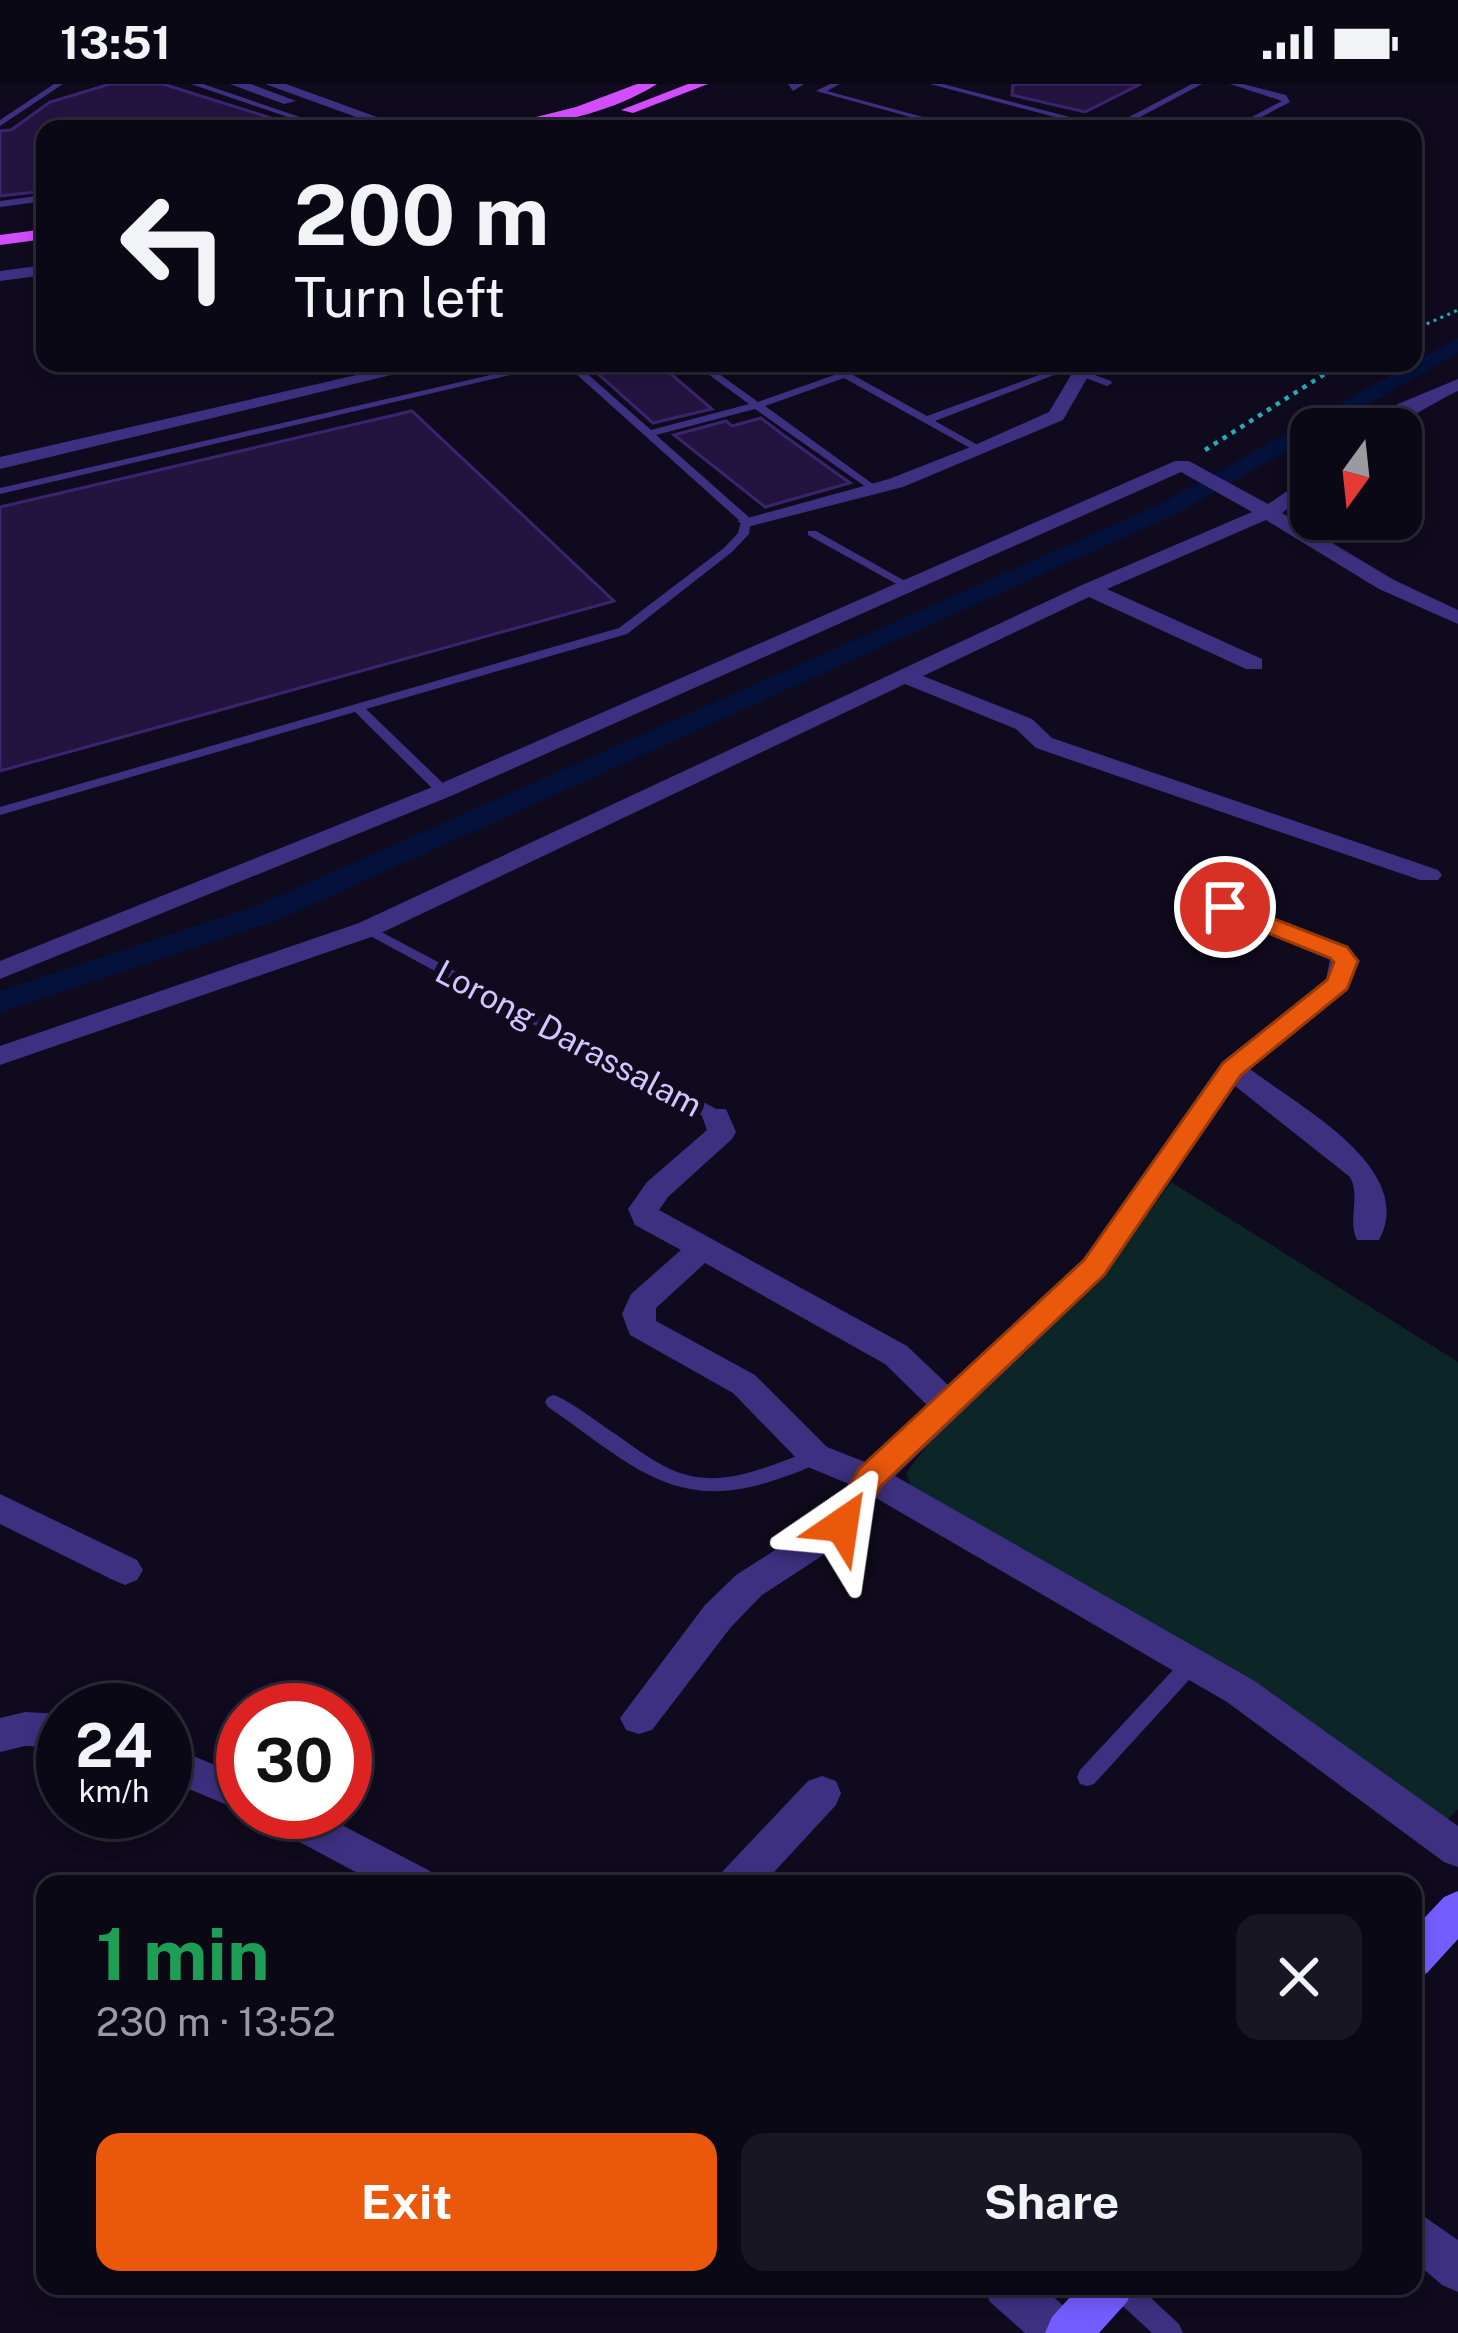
<!DOCTYPE html>
<meta charset="utf-8">
<style>
body{margin:0;font-family:"Public Sans",sans-serif;background:#191623;color:#f1f3f6;height:100vh;display:flex;flex-direction:column;font-size:45px;white-space:nowrap}
*{box-sizing:border-box;margin:0}
p{font-size:39px;color:#9a9aa1}
.icon{flex:none;width:66px;height:66px;fill:none;stroke:currentColor;stroke-width:2;stroke-linecap:round;stroke-linejoin:round}
.map{position:relative;flex:1;overflow:hidden}
.drawer{position:absolute;left:36px;top:1791px;width:1386px;height:420px;display:flex;flex-direction:column;background:#0b0816;border-radius:24px;box-shadow:0 6px 18px #0003,0 0 0 3px #2b2935}
.drawer>*{flex:none}
.banner{position:absolute;left:36px;top:36px;width:1386px;height:252px;border-radius:24px;box-shadow:0 6px 18px #0003,0 0 0 3px #2b2935;background:#0b0816;color:#f1f3f6;overflow:hidden}
.needle{width:78px;rotate:195deg}
.buttons{position:absolute;left:1290px;top:324px;display:grid;gap:24px}
.buttons a{display:grid;place-items:center;width:132px;height:132px;border-radius:24px;background:#0b0816;box-shadow:0 6px 18px #0003,0 0 0 3px #2b2935;font-size:60px}
.speed{position:absolute;left:36px;top:1599px;display:flex;gap:24px;font-size:60px;font-weight:700;text-align:center}
.speed>*{display:grid;place-content:center;width:156px;height:156px;border-radius:50%;background:#0b0816;box-shadow:0 6px 18px #0003,0 0 0 3px #2b2935;line-height:1}
.speed small{font-size:30px;font-weight:400}
.speed .limit{border:18px solid #d22;background:#fff;color:#111}
.pin{position:absolute;display:grid;place-items:center;width:102px;height:102px;color:#fff;margin:-51px;border:6px solid #fff;border-radius:50%;box-shadow:0 3px 12px #0007}
.me{position:absolute;width:132px;margin:-66px;rotate:32deg;stroke-linejoin:round;filter:drop-shadow(0 0 9px #0008)}
.turn{display:flex;align-items:center;gap:42px;height:252px;padding:0 60px;font-size:54px}
.turn .icon{width:156px;height:156px;stroke-width:2.5}
.turn b{display:block;font-size:84px;line-height:102px}
.round{display:grid;place-items:center;flex:none;width:126px;height:126px;border-radius:24px;background:#191623}
.headline{display:flex;align-items:center;justify-content:space-between;height:204px;padding:0 60px}
h1{font-size:72px;font-weight:700;line-height:90px;color:#1e9e55}
.primary-button{display:flex;gap:24px;margin-top:auto;padding:24px 60px}
.primary-button a{flex:1;height:138px;border-radius:24px;background:#ea580c;color:#fff;font-size:48px;font-weight:700;line-height:138px;text-align:center}
.primary-button a+a{background:#191623;color:#f1f3f6}
.status{display:flex;justify-content:space-between;align-items:center;height:84px;padding:0 60px;background:#0b0816;direction:ltr}
.status svg{height:33px;fill:currentColor}
.map>svg:first-child{display:block}
.green{fill:#0c2527}
.lines{fill:none;stroke-linecap:round;stroke-linejoin:round}
.canal{fill:#04123b;fill-rule:evenodd}
.building{fill:#22143f;stroke:#3b246e;stroke-width:3}
.path-far1{stroke:#22aeb7;stroke-width:3;stroke-dasharray:3 4.5;stroke-linecap:butt}
.path{stroke:#22aeb7;stroke-width:4.5;stroke-dasharray:4.5 6;stroke-linecap:butt}
.lane{fill:#3d3080;fill-rule:evenodd}
.street{fill:#3d3080;fill-rule:evenodd}
.secondary{fill:#745dff;fill-rule:evenodd}
.primary{fill:#d24dff;fill-rule:evenodd}
.route{fill:#ea580c;stroke:#983908;stroke-width:3}
.labels{text-anchor:middle;dominant-baseline:central;stroke-width:12;stroke-linejoin:round;paint-order:stroke}
.street-label{font-size:33px;fill:#d3c6ff;stroke:#0f0a1d}
</style>
<div class="status"><b>13:51</b><svg viewBox="0 0 49 12"><path d="M0 12V9h3v3zM5 12V6h3v6zM10 12V3h3v9zM15 12V0h3v12zM26 1h20v11H26zM47 4h2v5h-2z"/></svg></div>
<div class="map">
<svg width="1458" height="2249" viewBox="0 0 1458 2249">
<rect width="100%" height="100%" fill="#0f0a1d"/>
<path class="green" d="M1171 1098 1458 1278V1725L1435 1748 913 1406 906 1390C945 1330 1006 1285 1056 1235 1099 1192 1136 1148 1171 1098Z"/>
<g class="lines">
<path class="canal" d="M1458 254V269L1325 345H1311V353L1178 429 278 836 0 928V907L256 822 1162 419Z"/>
</g>
<path class="building" d="M110 0H163L287 39 286 45H45V107L0 112V47L11 46 50 18Z
M1013 0H1141L1085 28 1012 11Z
M586 279H658L712 325 653 339Z
M412 327 614 517 0 687V423Z
M761 334 786 353 850 399 765 423 674 351 726 337 732 342Z"/>
<g class="lines">
<path class="path-far1" d="M1413 246 1458 226"/>
<path class="path" d="M1205 366 1342 279"/>
<path class="lane" d="M54 0H63L0 42V36Z
M191 0H203L335 45H323Z
M830 0H840L827 7 967 45H954L816 7Z
M930 0H943L1085 37 1071 45H1061L1074 38Z
M1192 0H1202L1138 34 1172 45H1159L1127 34Z
M1230 0H1243L1286 11 1290 18 1239 45H1229L1282 17Z
M45 111V117L0 123V117Z
M543 279H561L0 410V404Z
M564 279H575L651 346 749 320 693 279H704L758 318 837 290 820 279H832L846 287 869 279H883L853 291 927 332 1064 282 1072 284 935 337 983 364 984 366 979 369 844 294 765 322 877 403 878 405 873 408 755 325 656 351 751 435 749 450 732 468 627 550 366 625 448 704V710H438L355 628 0 731V723L619 544 724 464 738 449 741 438Z
M1081 286 1111 297 1112 299 1107 302 1077 291 1076 289Z
M808 447H816L912 501 902 503 808 451Z
M368 841 722 1028 724 1032 716 1037 710 1036 363 848 361 845 363 842Z
M554 1311C576 1320 596 1338 617 1351 636 1365 658 1381 680 1389 726 1405 773 1380 815 1365L822 1367 824 1372C813 1385 791 1390 775 1396 672 1431 628 1377 548 1323L545 1318 548 1313Z
M1193 1569 1200 1572 1203 1578 1200 1584 1094 1700 1087 1702 1080 1700 1077 1693 1080 1686 1186 1572Z
M1108 2202H1138L1179 2240 1183 2249H1152L1111 2211Z"/>
<path class="street" d="M230 0H251L296 17 284 20Z
M265 0H286L410 45H389Z
M788 0H804L793 7Z
M45 181V191L0 197V187Z
M409 279H441L0 385V373Z
M1045 279H1071L1090 289 1063 336 903 403 747 443 737 437 889 395 968 364 1049 328 1071 291Z
M1458 295V307C1429 320 1399 345 1369 345L1398 320Z
M1175 377H1189L1268 420 1311 391V406L1282 429 1394 496 1458 526V540L1379 505 1266 436 1107 505 1262 575V585H1246L1089 513 923 592 1032 635 1052 654 1438 786 1442 791 1438 796H1420L1036 664 1016 645 905 600 377 851 0 981V962L359 839 1082 501 1252 428 1181 388 451 712 0 895V877L435 702Z
M1189 802 1348 863 1359 877 1347 906 1250 985C1298 1022 1418 1084 1379 1156H1357C1347 1136 1361 1113 1350 1093L1235 1002 1105 1192 895 1392 1253 1596 1458 1742V1783L1444 1778 1227 1618 876 1414 854 1451 762 1511 731 1543 652 1646 639 1650 626 1646 620 1634 705 1521 736 1491 830 1431 849 1400 803 1381 733 1309 630 1251 622 1230 631 1210 681 1166 635 1141 628 1125 647 1098 707 1046 702 1032 706 1025H726L736 1048 732 1055 668 1113 659 1126 907 1262 948 1301 1083 1176 1222 978 1326 896 1330 875 1180 815 1176 810 1180 805ZM705 1179 885 1280 927 1321 865 1378 827 1363 755 1291 656 1237V1224Z
M0 1410 137 1476 143 1486 137 1496 125 1501 113 1496 0 1440Z
M25 1628 63 1630V1664L25 1662 0 1668V1634Z
M165 1660 243 1693 244 1728 165 1695Z
M822 1692 836 1697 841 1709 836 1721 763 1800H717L723 1787 808 1697Z
M261 1728H317L430 1787 436 1800H378L266 1740Z
M1413 2125 1458 2156V2208L1442 2201 1413 2176Z
M983 2202H1041L1076 2233 1083 2249H1025L990 2218Z"/>
<path class="secondary" d="M1458 1807V1855L1427 1889 1413 1895V1846L1444 1813Z
M1080 2202H1134L1127 2218 1099 2249H1045L1052 2233Z"/>
<path class="primary" d="M637 0H657C612 29 541 45 488 45L576 23Z
M688 0H708L633 29 621 26Z
M45 145V155L0 161V151Z"/>
</g>
<path class="route" d="M1225 816 1347 863 1358 877 1347 905 1241 991 1104 1191 881 1402 853 1450 842 1454 831 1450 826 1441 859 1385 1084 1176 1223 979 1327 896 1334 878 1330 874 1216 828V818Z"/>
<g class="labels">
<g class="street-label">
<text transform="translate(569 954) rotate(28)">Lorong Darassalam</text>
</g>
</g>
</svg>
<div class="buttons">
<a><svg class="needle" viewBox="-14 -14 28 28"><path d="M0-13l5 13h-10z" fill="#e53935"/><path d="M0 13l5-13h-10z" fill="#9a9aa1"/></svg></a>
</div>
<div class="speed"><div>24<small>km/h</small></div><div class="limit">30</div></div>
<div class="pin" style="left:1225px;top:823px;background:#d93025"><svg class="icon" aria-label="arrive" viewBox="0 0 24 24"><path d="M6 21V4h12l-3 4 3 4H6"/></svg></div>
<svg class="me" style="left:842px;top:1441px" viewBox="-20 -20 40 40"><path d="M0-17L14 15 0 8-14 15z" fill="#ea580c" stroke="#fff" stroke-width="4"/></svg>
<div class="banner">
<div class="turn"><svg class="icon" aria-label="left" viewBox="0 0 24 24"><path d="M17 20v-9H6M10 6l-5 5 5 5"/></svg><div><b>200 m</b>Turn left</div></div>
</div>
<section class="drawer">
<div class="headline"><div><h1>1 min</h1><p>230 m · 13:52</p></div><a class="round"><svg class="icon" aria-label="close" viewBox="0 0 24 24"><path d="M6 6l12 12M18 6L6 18"/></svg></a></div>
<div class="primary-button"><a>Exit</a><a>Share</a></div>
</section>
</div>
